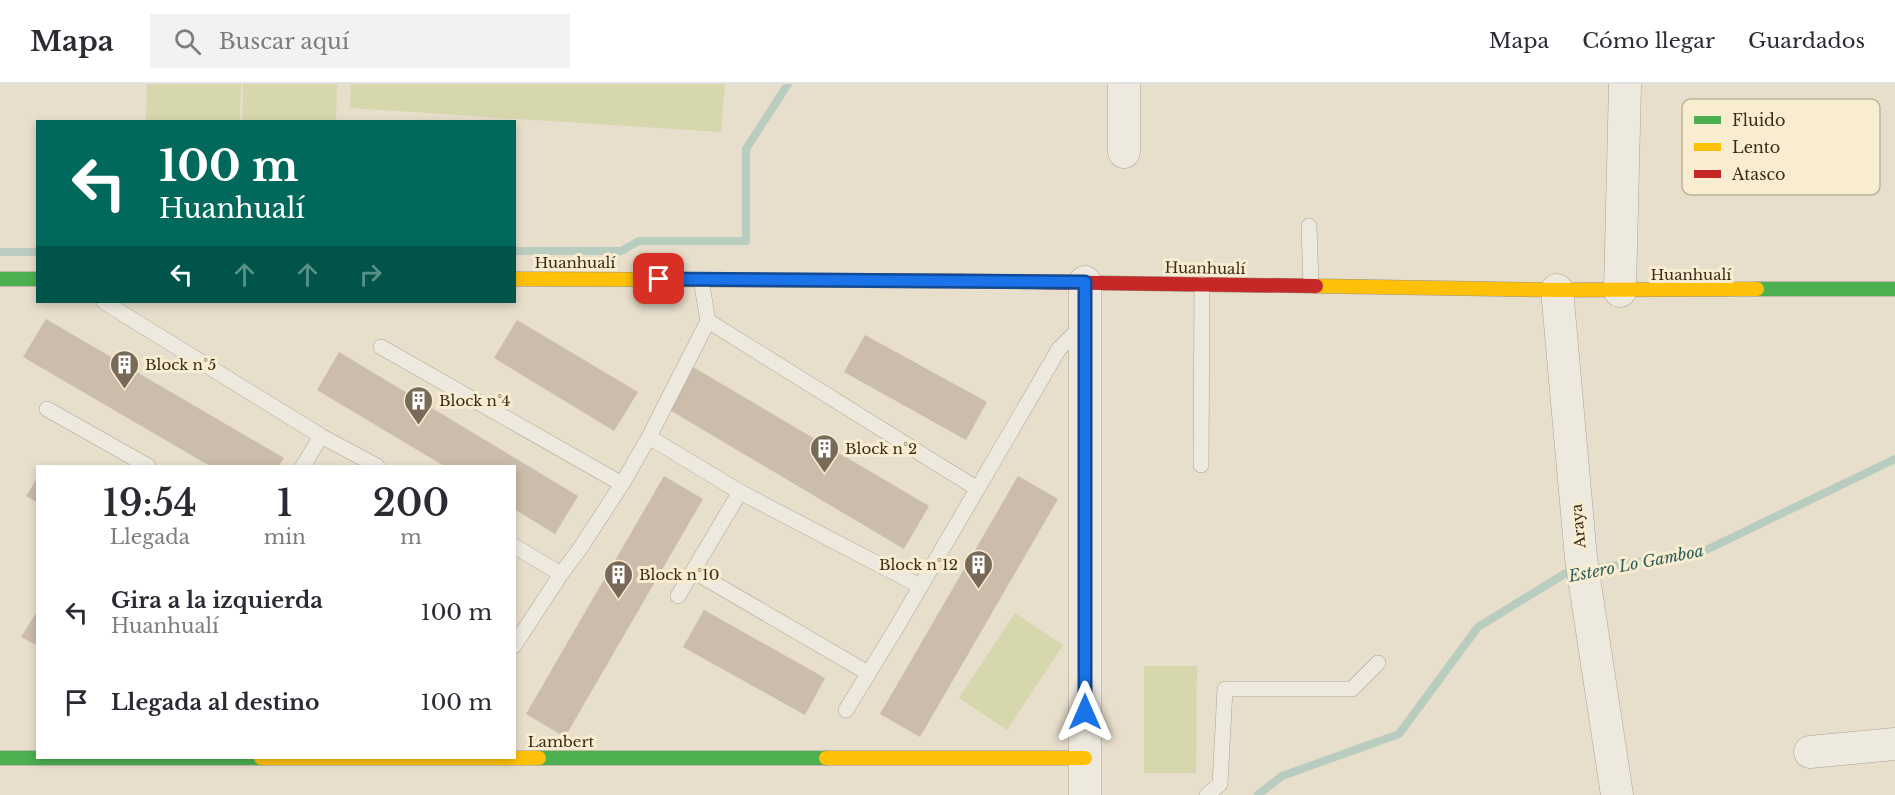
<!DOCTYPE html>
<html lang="es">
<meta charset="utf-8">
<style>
body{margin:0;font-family:"Libre Baskerville",serif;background:#f2f2f3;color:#2b2b33;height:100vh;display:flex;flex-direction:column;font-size:22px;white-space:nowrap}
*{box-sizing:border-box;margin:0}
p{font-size:20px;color:#7c7c81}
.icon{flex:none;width:33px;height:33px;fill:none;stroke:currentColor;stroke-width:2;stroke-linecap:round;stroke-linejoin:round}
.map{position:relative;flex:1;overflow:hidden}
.details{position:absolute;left:36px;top:381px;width:480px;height:294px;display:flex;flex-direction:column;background:#fff;border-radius:0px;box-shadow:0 3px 9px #0003}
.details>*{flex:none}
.hud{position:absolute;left:36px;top:36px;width:480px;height:183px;border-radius:0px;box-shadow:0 3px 9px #0003;background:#00695c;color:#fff;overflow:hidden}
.pin{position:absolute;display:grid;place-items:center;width:51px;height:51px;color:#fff;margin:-26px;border-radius:12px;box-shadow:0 3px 9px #0006}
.me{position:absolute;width:66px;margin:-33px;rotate:0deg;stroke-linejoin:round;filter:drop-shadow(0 0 4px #0008)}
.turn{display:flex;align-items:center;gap:21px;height:126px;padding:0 24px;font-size:27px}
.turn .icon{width:78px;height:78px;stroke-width:2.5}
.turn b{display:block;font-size:42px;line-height:51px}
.lanes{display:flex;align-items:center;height:57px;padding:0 24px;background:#0003;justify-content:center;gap:30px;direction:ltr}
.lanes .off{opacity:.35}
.eta{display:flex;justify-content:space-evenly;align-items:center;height:102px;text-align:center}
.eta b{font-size:36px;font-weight:600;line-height:42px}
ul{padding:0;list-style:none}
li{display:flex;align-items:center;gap:18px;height:90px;padding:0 24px}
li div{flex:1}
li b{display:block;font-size:22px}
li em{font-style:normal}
header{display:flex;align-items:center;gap:36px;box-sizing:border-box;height:84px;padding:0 30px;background:#fff;border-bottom:2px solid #e1e1e2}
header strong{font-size:28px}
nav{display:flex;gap:33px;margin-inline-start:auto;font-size:21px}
.search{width:420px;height:54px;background:#f2f2f3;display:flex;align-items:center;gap:15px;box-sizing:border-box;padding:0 21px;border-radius:0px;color:#7c7c81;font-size:22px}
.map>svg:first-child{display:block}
.green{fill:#d6d7ac}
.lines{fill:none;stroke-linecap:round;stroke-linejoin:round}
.stream{stroke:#b8ccbf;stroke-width:8}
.building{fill:#cbbcac}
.lane-casing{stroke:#aca395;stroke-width:16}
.street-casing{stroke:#aca395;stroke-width:33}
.fast-casing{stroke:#9c9285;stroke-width:15}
.slow-casing{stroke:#9c9285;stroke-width:15}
.jam-casing{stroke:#9c9285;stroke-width:15}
.lane{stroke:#eee9df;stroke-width:15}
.street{stroke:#eee9df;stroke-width:32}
.fast{stroke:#4caf50;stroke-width:14}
.slow{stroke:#ffc107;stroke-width:14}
.jam{stroke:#c62828;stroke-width:14}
.route-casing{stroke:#114b97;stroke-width:15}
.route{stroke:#1a73e8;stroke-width:10}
.labels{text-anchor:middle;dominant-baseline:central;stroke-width:6;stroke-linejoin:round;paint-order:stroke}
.street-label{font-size:15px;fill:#3b2b1c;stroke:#f8edd1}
.poi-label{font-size:15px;fill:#3b2b1c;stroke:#f8edd1;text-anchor:start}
.water-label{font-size:16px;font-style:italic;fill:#2a5c59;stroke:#f8edd1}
.key{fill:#f8edd1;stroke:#bfb39b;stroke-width:1.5}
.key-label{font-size:16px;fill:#3b2b1c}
</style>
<header>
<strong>Mapa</strong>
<div class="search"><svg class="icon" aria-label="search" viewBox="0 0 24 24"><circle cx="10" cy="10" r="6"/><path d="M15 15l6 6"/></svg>Buscar aquí</div>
<nav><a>Mapa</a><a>Cómo llegar</a><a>Guardados</a></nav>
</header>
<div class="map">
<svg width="1895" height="711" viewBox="0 0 1895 711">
<rect width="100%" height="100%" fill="#e7decb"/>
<path class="green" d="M147 0H241L240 37H146Z
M243 0H337L336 37H242Z
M351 0H725L721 48 350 24Z
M1015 529 1063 561 1007 646 959 614Z
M1144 582H1197L1196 689H1144Z"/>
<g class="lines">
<path class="stream" d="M514 167H621L639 157H746V65L788 0
M0 168H38
M1258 711 1282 692 1399 650 1478 543 1566 489 1702 468 1895 375"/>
</g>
<path class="building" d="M46 235 284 374 279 382H210L23 273Z
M517 236 638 308 614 347 494 274Z
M865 251 987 318 966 356 844 288Z
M339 268 578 412 555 450 514 425V382H444L317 306Z
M693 283 929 422 904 465 668 325Z
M664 392 703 415 565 653 526 630Z
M1018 392 1058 415 920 653 880 630Z
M38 393V419L26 412Z
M38 526V562L21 553Z
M704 526 825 594 805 631 683 563Z"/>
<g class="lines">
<defs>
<path id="lane" d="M1309 142 1311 202
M701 196 708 237 976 404
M104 218 321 352
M381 263 622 400 649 353
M47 325 148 382
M1201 381 1202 200
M303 382 321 352 377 382
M740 408 920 502
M514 462 561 490 579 466 622 400
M693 487 868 589
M678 512 740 408 649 353 708 237
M514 562 561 490
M846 626 895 546 1059 265 1083 241
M1207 711 1220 700 1225 605H1352L1378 579"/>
<path id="street" d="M1124 68V0
M1085 198V711
M1557 206 1581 474 1617 711
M1620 207 1625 0
M1810 668 1895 660"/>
<path id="fast" d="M0 195H38
M1757 205H1895
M0 674H261
M539 674H826"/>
<path id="slow" d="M514 195 960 197
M1316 202 1557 206 1757 205
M261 674H539
M826 674H1085"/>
<path id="jam" d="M960 197 1316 202"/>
</defs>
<use href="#lane" class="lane-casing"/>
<use href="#street" class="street-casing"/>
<use href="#fast" class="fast-casing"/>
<use href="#slow" class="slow-casing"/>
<use href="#jam" class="jam-casing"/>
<use href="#lane" class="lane"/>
<use href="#street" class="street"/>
<use href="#fast" class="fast"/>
<use href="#slow" class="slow"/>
<use href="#jam" class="jam"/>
</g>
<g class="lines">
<defs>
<path id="route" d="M659 195 1085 198V628"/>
</defs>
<use href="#route" class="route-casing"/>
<use href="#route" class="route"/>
</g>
<defs>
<symbol id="building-pin" viewBox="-11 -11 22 30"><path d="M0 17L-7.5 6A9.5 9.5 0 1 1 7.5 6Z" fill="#776a59" stroke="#f8edd1"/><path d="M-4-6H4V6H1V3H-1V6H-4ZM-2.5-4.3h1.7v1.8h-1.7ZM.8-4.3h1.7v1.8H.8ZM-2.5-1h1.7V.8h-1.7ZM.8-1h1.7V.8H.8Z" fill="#fff"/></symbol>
</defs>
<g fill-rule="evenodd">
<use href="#building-pin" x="108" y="264" width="33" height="45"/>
<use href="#building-pin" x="402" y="300" width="33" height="45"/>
<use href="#building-pin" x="808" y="348" width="33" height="45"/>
<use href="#building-pin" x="962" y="464" width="33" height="45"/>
<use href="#building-pin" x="602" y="474" width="33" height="45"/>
</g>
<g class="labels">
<g class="street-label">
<text x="575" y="178">Huanhualí</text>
<text transform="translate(1205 184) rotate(1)">Huanhualí</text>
<text x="1691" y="190">Huanhualí</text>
<text transform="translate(1578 442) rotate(-95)">Araya</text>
<text x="561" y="657">Lambert</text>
</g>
<g class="poi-label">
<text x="145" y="280">Block n°5</text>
<text x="439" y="316">Block n°4</text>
<text x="845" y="364">Block n°2</text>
<text x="958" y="480" text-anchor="end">Block n°12</text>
<text x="639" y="490">Block n°10</text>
</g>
<g class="water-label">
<text transform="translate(1636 479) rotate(-11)">Estero Lo Gamboa</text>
</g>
</g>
<rect x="1682" y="15" width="198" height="96" rx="9" class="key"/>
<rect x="1694" y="32" width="27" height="8" fill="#4caf50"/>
<rect x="1694" y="59" width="27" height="8" fill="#ffc107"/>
<rect x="1694" y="86" width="27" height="8" fill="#c62828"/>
<g class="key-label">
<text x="1732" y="42">Fluido</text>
<text x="1732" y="69">Lento</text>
<text x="1732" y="96">Atasco</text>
</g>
</svg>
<div class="pin" style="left:659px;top:195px;background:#d93025"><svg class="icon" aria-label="arrive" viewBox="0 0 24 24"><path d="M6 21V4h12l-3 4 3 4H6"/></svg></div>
<svg class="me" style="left:1085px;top:628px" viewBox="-20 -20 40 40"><path d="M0-17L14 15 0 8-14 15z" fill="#1a73e8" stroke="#fff" stroke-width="4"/></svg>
<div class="hud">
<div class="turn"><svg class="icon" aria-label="left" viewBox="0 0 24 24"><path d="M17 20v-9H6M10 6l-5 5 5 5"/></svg><div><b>100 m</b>Huanhualí</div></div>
<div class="lanes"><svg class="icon" aria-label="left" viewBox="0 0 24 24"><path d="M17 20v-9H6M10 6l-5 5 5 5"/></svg><svg class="icon off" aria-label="ahead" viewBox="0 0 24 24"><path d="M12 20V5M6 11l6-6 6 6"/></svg><svg class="icon off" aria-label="ahead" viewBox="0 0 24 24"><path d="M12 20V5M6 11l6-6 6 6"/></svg><svg class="icon off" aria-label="right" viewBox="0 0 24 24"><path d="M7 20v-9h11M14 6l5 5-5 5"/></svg></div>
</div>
<section class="details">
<div class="eta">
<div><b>19:54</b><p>Llegada</p></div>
<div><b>1</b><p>min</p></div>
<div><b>200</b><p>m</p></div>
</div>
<ul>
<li><svg class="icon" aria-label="left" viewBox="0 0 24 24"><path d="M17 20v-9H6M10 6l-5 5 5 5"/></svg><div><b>Gira a la izquierda</b><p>Huanhualí</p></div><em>100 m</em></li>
<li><svg class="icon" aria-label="arrive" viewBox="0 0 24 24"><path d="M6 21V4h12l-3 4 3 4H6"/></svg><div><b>Llegada al destino</b></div><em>100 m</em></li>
</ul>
</section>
</div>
